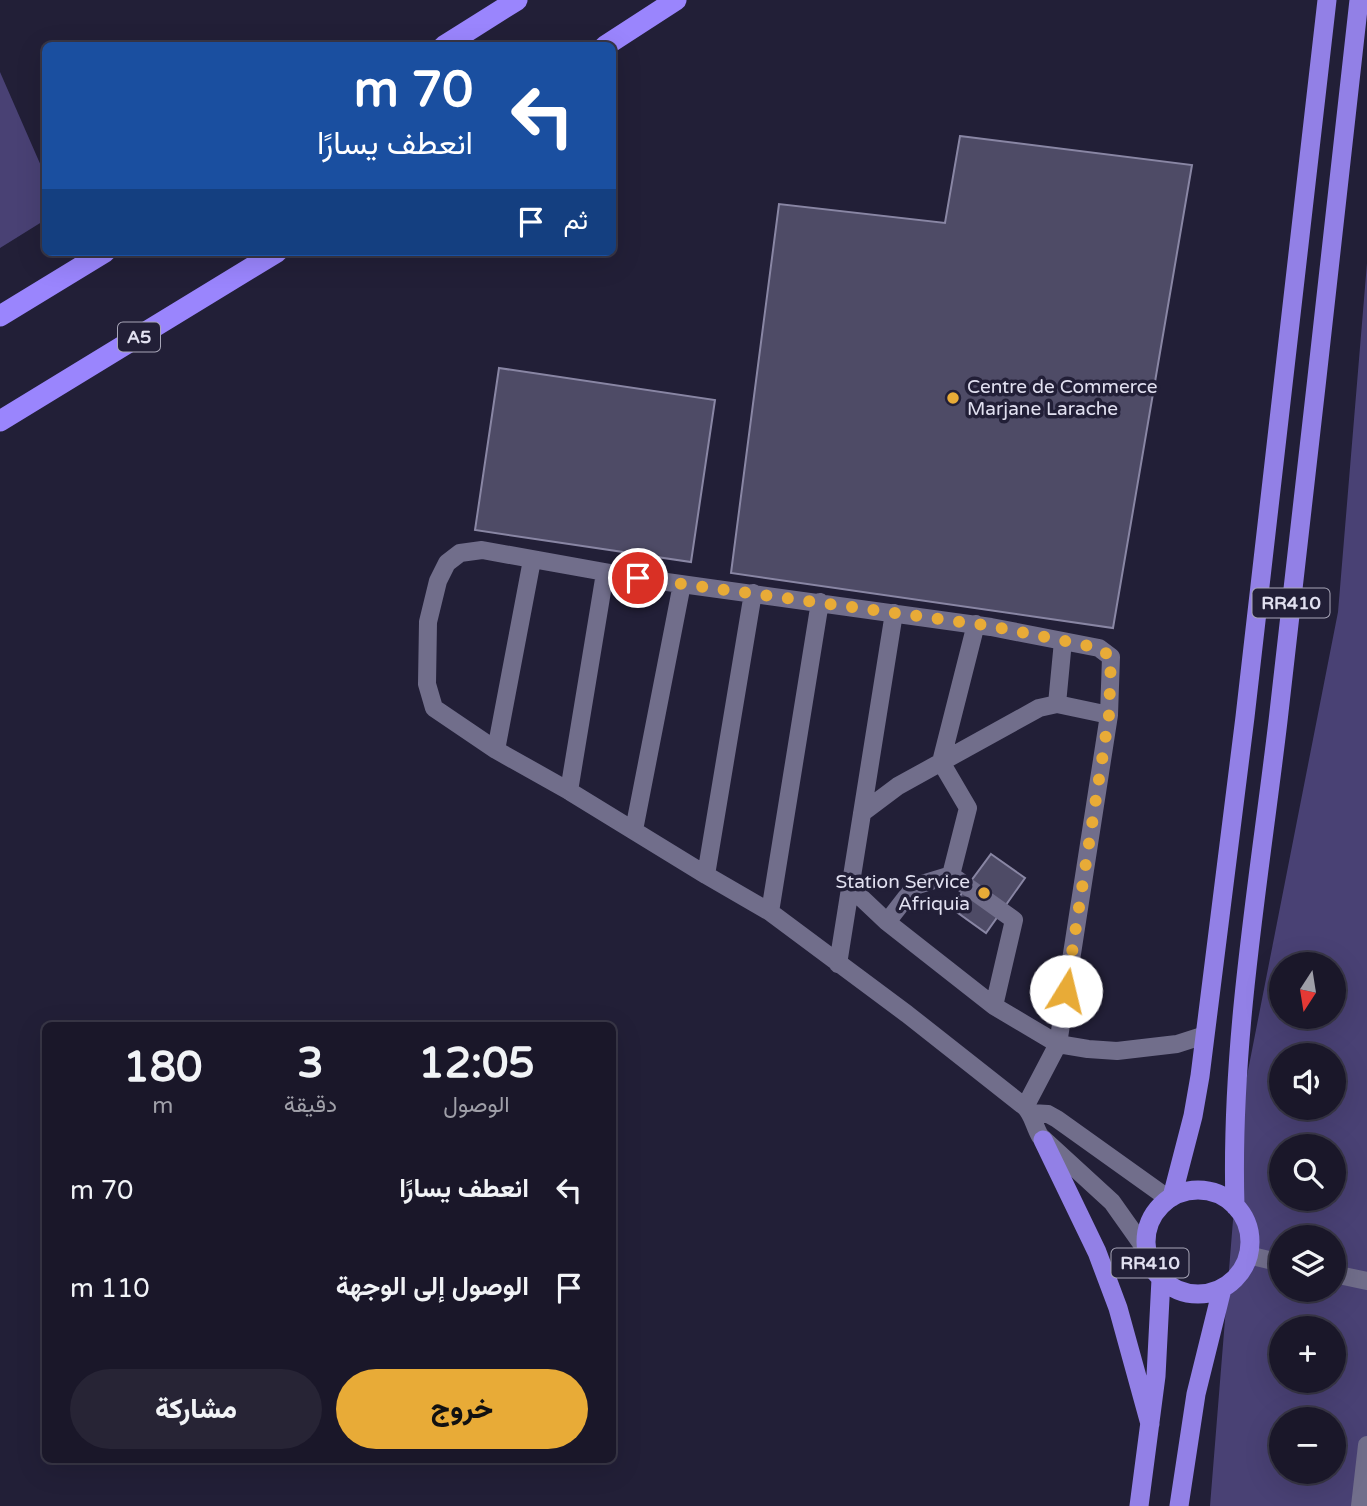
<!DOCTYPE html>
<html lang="ar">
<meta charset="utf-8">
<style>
body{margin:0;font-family:"Varela Round",Vazirmatn,sans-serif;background:#272435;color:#f1f3f6;direction:rtl;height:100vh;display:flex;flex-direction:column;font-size:26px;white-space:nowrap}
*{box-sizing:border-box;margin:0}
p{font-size:23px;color:#9f9fa8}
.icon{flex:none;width:38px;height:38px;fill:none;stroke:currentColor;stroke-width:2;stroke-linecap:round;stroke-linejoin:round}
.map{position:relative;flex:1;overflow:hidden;direction:ltr}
.panel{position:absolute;left:42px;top:1022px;width:574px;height:441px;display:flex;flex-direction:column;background:#1a1729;border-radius:10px;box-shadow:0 7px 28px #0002,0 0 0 2px #383646;direction:rtl}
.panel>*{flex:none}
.banner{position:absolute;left:42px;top:42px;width:574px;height:214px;border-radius:10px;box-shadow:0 7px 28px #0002,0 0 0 2px #383646;direction:rtl;background:#1a4fa0;color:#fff;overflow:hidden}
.needle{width:46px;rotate:192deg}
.controls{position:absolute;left:1269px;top:952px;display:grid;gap:14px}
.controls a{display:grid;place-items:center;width:77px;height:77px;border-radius:50%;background:#1a1729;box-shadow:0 7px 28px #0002,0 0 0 2px #383646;font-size:35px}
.pin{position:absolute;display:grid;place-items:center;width:60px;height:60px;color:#fff;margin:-30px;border:4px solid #fff;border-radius:50%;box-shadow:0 2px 7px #0007}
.me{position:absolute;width:77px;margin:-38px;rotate:9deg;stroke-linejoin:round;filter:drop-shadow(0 0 5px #0008)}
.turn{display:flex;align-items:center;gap:24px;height:147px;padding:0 28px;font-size:32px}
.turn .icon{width:91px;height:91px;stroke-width:2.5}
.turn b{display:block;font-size:49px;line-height:60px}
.then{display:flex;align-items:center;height:66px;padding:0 28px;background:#0003;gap:14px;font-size:26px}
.eta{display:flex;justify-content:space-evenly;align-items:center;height:119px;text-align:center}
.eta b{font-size:42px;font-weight:800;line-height:49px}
.action{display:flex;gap:14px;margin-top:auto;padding:14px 28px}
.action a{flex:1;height:80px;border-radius:42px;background:#e8ab37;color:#111;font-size:28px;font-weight:800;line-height:80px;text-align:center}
.action a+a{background:#272435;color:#f1f3f6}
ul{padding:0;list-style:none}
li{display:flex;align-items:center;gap:21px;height:98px;padding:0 28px}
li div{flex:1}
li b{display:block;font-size:26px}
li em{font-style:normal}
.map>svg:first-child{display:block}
.green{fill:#494174;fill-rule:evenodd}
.building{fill:#4e4b66;stroke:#8986a4;stroke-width:2}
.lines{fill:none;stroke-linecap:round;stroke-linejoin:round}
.service{stroke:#716e8b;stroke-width:18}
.trunk{stroke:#9280e6;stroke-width:19}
.motorway{stroke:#9a85fd;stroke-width:21}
.route{stroke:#e8ab37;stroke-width:12;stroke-dasharray:0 21.6}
.poi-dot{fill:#e8ab37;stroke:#221f37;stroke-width:2.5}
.labels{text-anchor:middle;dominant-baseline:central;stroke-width:7;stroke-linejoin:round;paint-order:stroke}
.shield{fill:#221f37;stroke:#a8a6b8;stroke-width:2}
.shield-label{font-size:18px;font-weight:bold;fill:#e1e0f0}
.poi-label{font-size:19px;fill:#e1e0f0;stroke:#221f37;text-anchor:start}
</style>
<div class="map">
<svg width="1367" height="1506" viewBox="0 0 1367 1506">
<rect width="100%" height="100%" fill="#221f37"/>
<path class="green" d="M0 72 45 175V220L0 248Z
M1367 263V1506H1210L1243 1096 1338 612ZM1281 964H1334V1017H1281ZM1281 1055H1334V1108H1281ZM1281 1146H1334V1199H1281ZM1281 1237H1334V1290H1281ZM1281 1328H1334V1381H1281ZM1281 1419H1334V1472H1281Z"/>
<path class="building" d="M960 136 1192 165 1113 628 731 573 779 204 945 223Z
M499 368 715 400 691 562 475 530Z
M991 854 1025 878 986 933 951 908Z"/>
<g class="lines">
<path class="service" d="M1057 704 1063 641
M496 750 532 560
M569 791 605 573
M862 813 898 786 1039 708 1057 704 1109 715
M634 830 682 584
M706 875 753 593
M951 875 968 808 941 762 976 624
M850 887 887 922 994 1006 1058 1044 1088 1049 1117 1051 1177 1044 1205 1035
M770 912 820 602
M887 922 915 886 951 875 1014 920 994 1006
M838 964 894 613
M1025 1107 1058 1044 1109 715 1111 657 1099 648 991 627 638 578 482 550 460 553 447 563 438 581 428 622 427 684 434 708 496 750 569 791 706 875 770 912 907 1014 1025 1107C1033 1115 1034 1126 1040 1136L1112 1202 1146 1250
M1031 1113 1048 1114 1057 1119 1169 1199
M1248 1255 1281 1263
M1334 1274 1367 1281
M1360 1506 1367 1445"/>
<path class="trunk" d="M1043 1140 1097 1252 1118 1308 1150 1424
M1146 1242a52 52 0 1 1 104 0a52 52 0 1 1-104 0Z
M1172 1197 1193 1116 1200 1076 1245 717 1327 0
M1235 1206C1230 1043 1259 882 1278 721 1306 481 1332 240 1359 0
M1139 1506 1156 1376 1161 1279
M1179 1506 1196 1394 1222 1289"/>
<path class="motorway" d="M444 46 517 0
M605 46 676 0
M0 316 105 252
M0 421 277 252"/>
</g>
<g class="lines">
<path class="route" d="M638 578 991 626 1099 648 1111 657 1109 715 1066 991"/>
</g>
<g class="poi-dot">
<circle cx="953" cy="398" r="7"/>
<circle cx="984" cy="893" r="7"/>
</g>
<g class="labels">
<g class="shield">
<rect x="118" y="322.5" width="42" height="29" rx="5"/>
<rect x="1252.5" y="588.5" width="77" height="29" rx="5"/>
<rect x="1111.5" y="1248.5" width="77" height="29" rx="5"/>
</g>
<g class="shield-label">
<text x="139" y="337">A5</text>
<text x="1291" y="603">RR410</text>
<text x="1150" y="1263">RR410</text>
</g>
<g class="poi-label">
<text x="967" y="387">Centre de Commerce<tspan x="967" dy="22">Marjane Larache</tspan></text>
<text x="970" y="882" text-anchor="end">Station Service<tspan x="970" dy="22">Afriquia</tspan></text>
</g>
</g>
</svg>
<div class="controls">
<a><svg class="needle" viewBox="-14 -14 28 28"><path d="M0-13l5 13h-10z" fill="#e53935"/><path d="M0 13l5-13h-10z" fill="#9f9fa8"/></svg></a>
<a><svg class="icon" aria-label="sound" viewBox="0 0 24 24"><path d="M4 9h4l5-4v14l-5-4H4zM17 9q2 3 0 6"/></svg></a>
<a><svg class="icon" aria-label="search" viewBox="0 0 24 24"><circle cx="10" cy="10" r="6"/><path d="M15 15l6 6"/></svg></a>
<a><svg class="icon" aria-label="layers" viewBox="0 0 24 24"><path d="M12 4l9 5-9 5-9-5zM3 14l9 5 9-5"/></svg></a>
<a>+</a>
<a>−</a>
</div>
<div class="pin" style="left:638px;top:578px;background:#d93025"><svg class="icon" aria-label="arrive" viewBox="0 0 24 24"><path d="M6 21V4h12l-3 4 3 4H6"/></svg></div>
<svg class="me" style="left:1066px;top:991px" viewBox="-20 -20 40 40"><circle r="19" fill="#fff"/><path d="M0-13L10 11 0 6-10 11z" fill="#e8ab37"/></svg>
<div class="banner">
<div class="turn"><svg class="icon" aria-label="left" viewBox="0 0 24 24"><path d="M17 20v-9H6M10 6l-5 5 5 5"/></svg><div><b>70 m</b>انعطف يسارًا</div></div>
<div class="then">ثم<svg class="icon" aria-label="arrive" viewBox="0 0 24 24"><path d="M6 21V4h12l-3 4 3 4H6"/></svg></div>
</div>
<section class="panel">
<div class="eta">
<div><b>12:05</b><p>الوصول</p></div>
<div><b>3</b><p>دقيقة</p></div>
<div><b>180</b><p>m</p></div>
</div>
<ul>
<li><svg class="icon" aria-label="left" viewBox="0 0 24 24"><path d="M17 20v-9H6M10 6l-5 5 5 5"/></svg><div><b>انعطف يسارًا</b></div><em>70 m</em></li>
<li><svg class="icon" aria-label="arrive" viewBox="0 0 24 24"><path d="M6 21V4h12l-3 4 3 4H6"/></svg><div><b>الوصول إلى الوجهة</b></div><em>110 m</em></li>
</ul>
<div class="action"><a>خروج</a><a>مشاركة</a></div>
</section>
</div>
